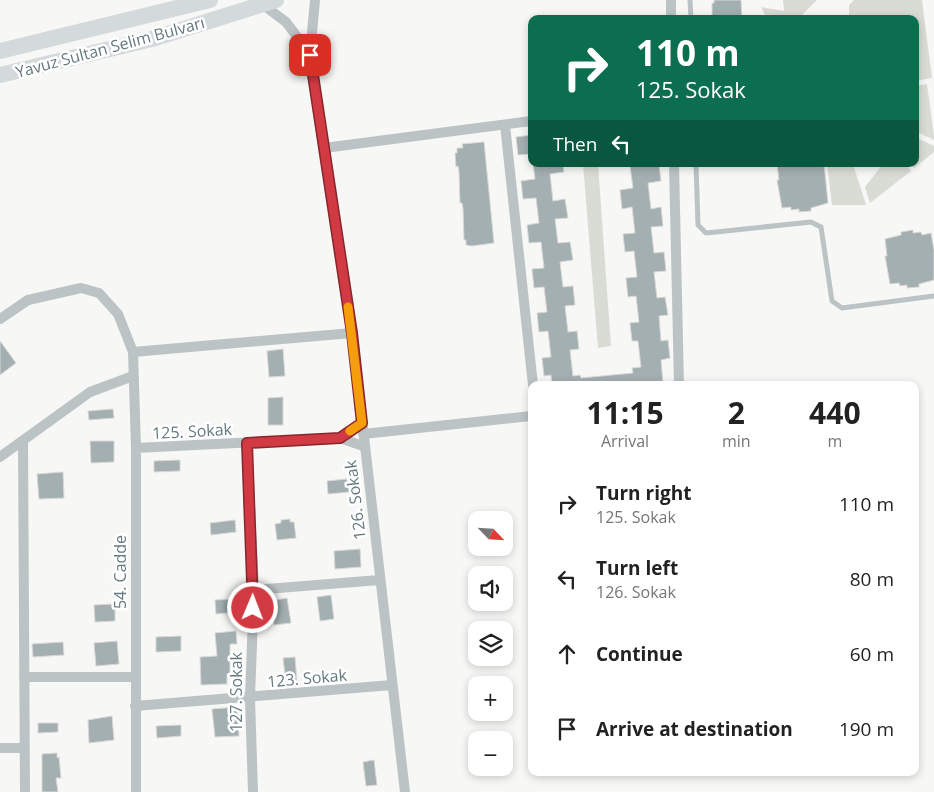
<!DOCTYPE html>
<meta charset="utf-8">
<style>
body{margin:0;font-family:"Open Sans",sans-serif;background:#f6f6f6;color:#222;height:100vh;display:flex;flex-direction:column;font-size:19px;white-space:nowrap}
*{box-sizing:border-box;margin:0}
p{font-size:16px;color:#767676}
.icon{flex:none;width:28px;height:28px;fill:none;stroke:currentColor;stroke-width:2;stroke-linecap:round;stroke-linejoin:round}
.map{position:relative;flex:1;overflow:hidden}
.drawer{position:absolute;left:528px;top:381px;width:391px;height:395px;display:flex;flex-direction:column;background:#fff;border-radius:10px;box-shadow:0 2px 8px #0003}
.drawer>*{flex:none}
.banner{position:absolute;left:528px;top:15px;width:391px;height:152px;border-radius:10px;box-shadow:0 2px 8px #0003;background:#0b6e4f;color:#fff;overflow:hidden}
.needle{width:32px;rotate:115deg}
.fabs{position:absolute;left:468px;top:511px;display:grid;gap:10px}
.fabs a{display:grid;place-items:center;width:45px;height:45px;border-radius:10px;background:#fff;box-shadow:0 2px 8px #0003;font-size:25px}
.pin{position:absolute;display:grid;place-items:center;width:42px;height:42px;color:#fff;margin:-21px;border-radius:10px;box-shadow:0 2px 8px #0006}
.me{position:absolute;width:55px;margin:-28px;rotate:1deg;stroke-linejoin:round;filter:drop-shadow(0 0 4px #0008)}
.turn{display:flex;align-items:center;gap:18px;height:105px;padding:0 25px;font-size:22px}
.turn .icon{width:65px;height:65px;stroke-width:2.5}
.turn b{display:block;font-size:35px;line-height:42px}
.then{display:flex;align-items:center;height:48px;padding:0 25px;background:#0003;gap:10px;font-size:19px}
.eta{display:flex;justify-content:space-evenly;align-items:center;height:85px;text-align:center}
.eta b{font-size:30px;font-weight:700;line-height:35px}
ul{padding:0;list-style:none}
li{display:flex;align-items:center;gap:15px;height:75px;padding:0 25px}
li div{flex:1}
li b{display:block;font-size:19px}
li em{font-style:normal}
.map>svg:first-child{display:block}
.green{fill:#d9dcd4}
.building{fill:#a4afb1;stroke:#d9d8d7}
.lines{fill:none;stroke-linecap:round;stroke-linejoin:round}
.lane{stroke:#bcc3c4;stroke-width:5}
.street{stroke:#bcc3c4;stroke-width:10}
.primary{stroke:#d4d9db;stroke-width:16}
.route-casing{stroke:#88262c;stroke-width:12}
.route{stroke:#d23a43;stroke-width:9}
.slow{stroke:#f59e0b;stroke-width:9}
.labels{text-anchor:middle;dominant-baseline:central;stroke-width:5;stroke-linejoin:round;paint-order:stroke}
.street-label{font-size:16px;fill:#657a7d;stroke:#fff}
</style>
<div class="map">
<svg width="934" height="792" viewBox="0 0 934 792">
<rect width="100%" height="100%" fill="#f7f7f5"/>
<path class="green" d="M783 0H816V1L798 19H767L761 7 784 11Z
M854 0H922L932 78 915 81V19H853L849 17V5Z
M927 84 934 136V140L915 131V86Z
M915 137 934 146V152L914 168 911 164H915Z
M583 164H598L611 346 598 348Z
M827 164H853L866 205H832Z
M883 164H906L911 171 870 203 865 187Z"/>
<path class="building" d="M714 0H741L742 19 712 18V3H714Z
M531 135V154L518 155 516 137Z
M484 142 494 243 472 246 466 245V240H464L463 208 462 203H460L459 172 458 166 456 167 455 153H457V148H463L462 144Z
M533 164H563L564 172 550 174 553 201 565 199 568 218 555 219 558 243 570 242 573 260 560 262 563 287 573 286 575 305 565 306 568 332 577 331 579 349 570 350 573 376 580 375 581 378 633 373 632 368 641 367 638 341H632L630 323 639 322 636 296 628 297 626 278 637 277 634 251 625 252 623 234 635 233 632 207 622 209 620 190 633 188 630 166 659 164 661 181 648 183 651 209 661 207 663 226 651 227 654 253 664 252 666 271 654 272 657 298 665 297 668 315 659 316 661 341 668 340 670 358 661 360 663 383 644 385H552L551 375 544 376 542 358 551 357 548 331 539 332 537 313 547 312 544 287 534 288 532 269 544 268 541 242 529 243 527 225 539 223 536 198 523 199 521 181 535 179Z
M777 164H824L828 203 811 208V211L799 212V209L791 210V207L782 208 777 180H779Z
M913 230V233L921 232 922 235 931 233 934 250V280L919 284V287L907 288V285L900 286 899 283 890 284 885 256H887L885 239 901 235V232Z
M0 341 16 363 0 375Z
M283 349 285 376 269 377 267 351Z
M283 397V425H268V398Z
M113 409 114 418 89 420 88 411Z
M90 441H114V462L91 463Z
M180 460V471L154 472V461Z
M63 472 64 498 39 499 37 474Z
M347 479 349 492 328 494 327 481Z
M290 519V522H294L296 538 277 540 275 524 281 523V520Z
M235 520 236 532 211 535 210 523Z
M360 549 361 567 335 569 334 551Z
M331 595 334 619 320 621 317 597Z
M287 598 291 623 274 625 272 612 278 611 276 600Z
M236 599 237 612 216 614 215 600Z
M115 604V621L95 622 94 605Z
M236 631 237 644H230V674H227V684L201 685 200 657 217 656 215 633Z
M181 636V651L156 652V637Z
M117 641 119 664 96 666 94 643Z
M63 642 64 655 33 657 32 644Z
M295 657 297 682 286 683 283 658Z
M237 707 239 736 215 737 212 709Z
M112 716 114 740 89 743 88 720Z
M38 723H58V732L38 733Z
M181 725V736L157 738 156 726Z
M57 753V758L59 757 61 778H56L58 792H42V754Z
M374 760 377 785 366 786 363 762Z"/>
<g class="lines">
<path class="lane" d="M690 0 691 19
M696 164 698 225 706 233 811 222 821 227 832 301 842 308 934 296"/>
<path class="street" d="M315 0 310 55 352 333
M671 0V19
M262 4 286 22 310 54
M505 125 533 385
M324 148 531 121
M674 164 679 385
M0 319 28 300 81 288 99 293 118 314 133 352 136 448V792
M133 352 352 333 405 792
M363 434 531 416
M340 438 362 423
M23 442 25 792
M247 443 254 590 250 698 253 792
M136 448 340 438 363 446
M0 457 90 392 133 376
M254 590 379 580
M24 677H135
M135 706 392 685
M0 748H24"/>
<path class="primary" d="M0 51 210 0
M0 75 152 39 276 0"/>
</g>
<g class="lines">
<defs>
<path id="route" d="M253 608 247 443 340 438 362 423 352 333 310 55"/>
</defs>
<use href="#route" class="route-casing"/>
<use href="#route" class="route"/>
<path class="slow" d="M348 307 362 423 350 431"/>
</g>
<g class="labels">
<g class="street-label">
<text transform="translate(110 47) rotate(-15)">Yavuz Sultan Selim Bulvarı</text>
<text transform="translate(192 431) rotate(-3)">125. Sokak</text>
<text transform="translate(355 500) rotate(-97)">126. Sokak</text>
<text transform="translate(120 572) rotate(-90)">54. Cadde</text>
<text transform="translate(307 678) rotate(-5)">123. Sokak</text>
<text transform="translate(236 692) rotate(-90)">127. Sokak</text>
</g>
</g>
</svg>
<div class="fabs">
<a><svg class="needle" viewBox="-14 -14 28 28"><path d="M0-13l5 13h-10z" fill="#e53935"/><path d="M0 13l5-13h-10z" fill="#767676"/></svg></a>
<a><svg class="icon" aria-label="sound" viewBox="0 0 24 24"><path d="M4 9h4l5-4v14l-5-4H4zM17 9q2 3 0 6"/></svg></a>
<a><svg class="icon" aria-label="layers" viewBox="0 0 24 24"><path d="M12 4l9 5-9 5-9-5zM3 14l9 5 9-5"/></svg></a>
<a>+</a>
<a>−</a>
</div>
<div class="pin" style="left:310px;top:55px;background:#d93025"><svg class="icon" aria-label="arrive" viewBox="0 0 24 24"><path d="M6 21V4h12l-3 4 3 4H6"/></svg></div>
<svg class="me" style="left:253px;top:608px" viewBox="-20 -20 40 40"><circle r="17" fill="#d23a43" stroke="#fff" stroke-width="3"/><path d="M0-11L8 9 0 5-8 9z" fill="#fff"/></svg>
<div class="banner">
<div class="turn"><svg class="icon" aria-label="right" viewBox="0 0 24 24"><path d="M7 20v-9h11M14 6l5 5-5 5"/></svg><div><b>110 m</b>125. Sokak</div></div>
<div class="then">Then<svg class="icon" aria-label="left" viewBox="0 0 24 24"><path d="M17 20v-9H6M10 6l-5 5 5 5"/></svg></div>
</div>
<section class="drawer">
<div class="eta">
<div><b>11:15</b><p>Arrival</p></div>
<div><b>2</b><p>min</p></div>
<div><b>440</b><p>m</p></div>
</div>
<ul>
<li><svg class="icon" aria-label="right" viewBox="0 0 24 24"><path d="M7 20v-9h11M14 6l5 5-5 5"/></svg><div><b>Turn right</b><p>125. Sokak</p></div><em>110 m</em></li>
<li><svg class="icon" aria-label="left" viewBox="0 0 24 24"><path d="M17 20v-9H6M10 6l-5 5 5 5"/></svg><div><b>Turn left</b><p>126. Sokak</p></div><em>80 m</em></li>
<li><svg class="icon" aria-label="ahead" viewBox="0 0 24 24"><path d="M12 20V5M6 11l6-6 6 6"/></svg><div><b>Continue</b></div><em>60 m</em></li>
<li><svg class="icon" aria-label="arrive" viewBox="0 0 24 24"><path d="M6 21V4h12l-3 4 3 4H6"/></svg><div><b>Arrive at destination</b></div><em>190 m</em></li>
</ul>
</section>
</div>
